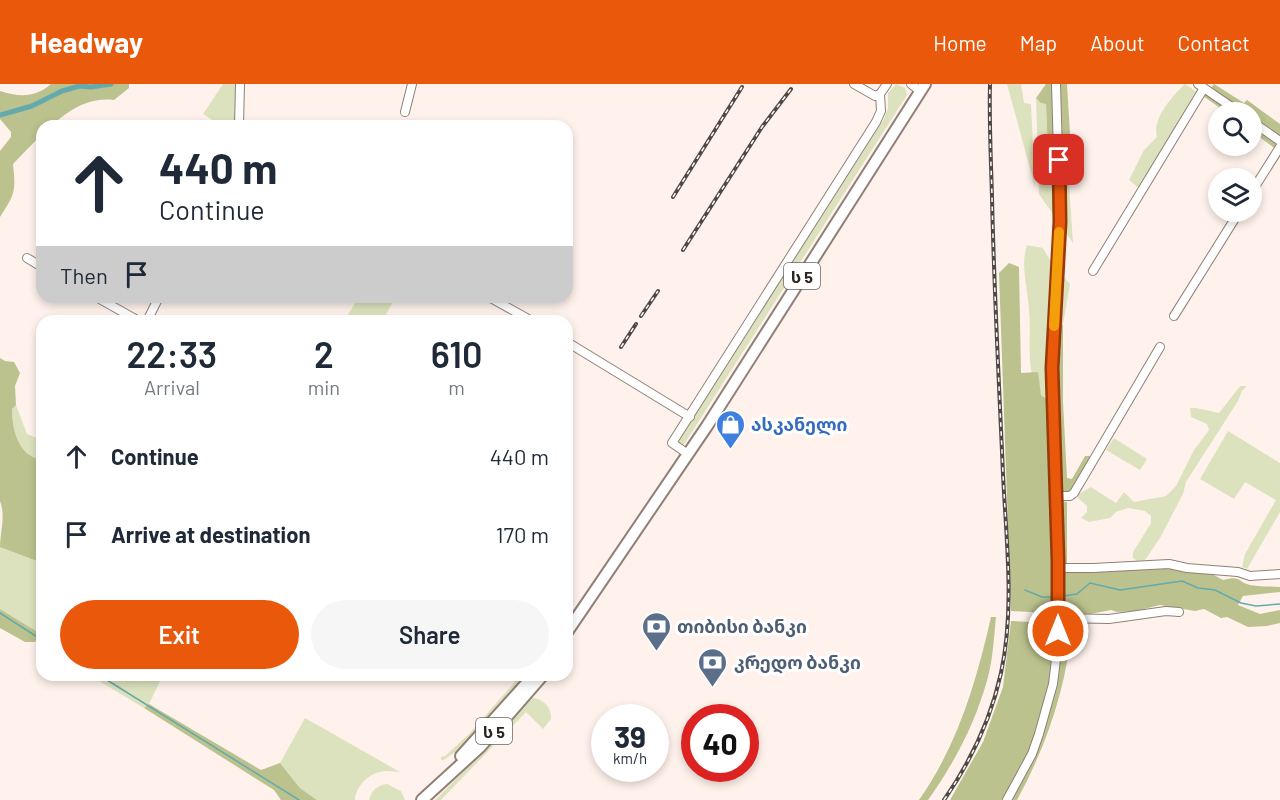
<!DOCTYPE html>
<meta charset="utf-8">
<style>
body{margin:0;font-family:Barlow,"Noto Sans Georgian",sans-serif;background:#f6f6f7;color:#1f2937;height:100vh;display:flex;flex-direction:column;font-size:22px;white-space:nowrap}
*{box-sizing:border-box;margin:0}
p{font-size:20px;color:#747a83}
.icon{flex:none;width:33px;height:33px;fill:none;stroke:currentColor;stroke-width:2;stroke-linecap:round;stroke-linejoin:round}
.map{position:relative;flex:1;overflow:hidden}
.details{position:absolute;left:36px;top:231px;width:537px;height:366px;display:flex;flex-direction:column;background:#fff;border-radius:18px;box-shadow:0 3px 9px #0003}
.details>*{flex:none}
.guide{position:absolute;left:36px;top:36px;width:537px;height:183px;border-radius:18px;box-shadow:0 3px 9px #0003;background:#fff;color:#1f2937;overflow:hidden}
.controls{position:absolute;left:1208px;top:18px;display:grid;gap:12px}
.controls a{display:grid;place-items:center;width:54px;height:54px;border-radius:50%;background:#fff;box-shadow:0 3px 9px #0003;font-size:30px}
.speed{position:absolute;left:591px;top:620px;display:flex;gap:12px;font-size:30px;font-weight:700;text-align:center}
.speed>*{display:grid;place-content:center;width:78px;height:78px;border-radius:50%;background:#fff;box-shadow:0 3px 9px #0003;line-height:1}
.speed small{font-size:15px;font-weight:400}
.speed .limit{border:9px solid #d22;background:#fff;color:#111}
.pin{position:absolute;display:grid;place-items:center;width:51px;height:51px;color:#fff;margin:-26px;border-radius:12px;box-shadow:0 3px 9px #0006}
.me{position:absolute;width:66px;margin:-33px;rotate:0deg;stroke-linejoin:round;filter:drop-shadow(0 0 4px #0008)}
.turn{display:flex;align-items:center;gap:21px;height:126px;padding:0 24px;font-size:27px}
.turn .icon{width:78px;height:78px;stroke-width:2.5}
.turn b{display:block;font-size:42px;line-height:51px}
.then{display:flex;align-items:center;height:57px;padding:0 24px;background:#0003;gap:12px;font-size:22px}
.eta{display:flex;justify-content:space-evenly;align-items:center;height:102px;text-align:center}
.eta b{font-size:36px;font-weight:600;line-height:42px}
.button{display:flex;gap:12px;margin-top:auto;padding:12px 24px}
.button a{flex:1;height:69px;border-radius:36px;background:#ea580c;color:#fff;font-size:24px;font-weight:600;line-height:69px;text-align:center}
.button a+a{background:#f6f6f7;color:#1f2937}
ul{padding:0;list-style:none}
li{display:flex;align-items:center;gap:18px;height:78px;padding:0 24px}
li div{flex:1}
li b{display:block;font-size:22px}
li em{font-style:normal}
header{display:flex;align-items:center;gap:36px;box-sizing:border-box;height:84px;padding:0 30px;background:#ea580c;color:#fff}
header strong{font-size:28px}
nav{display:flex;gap:33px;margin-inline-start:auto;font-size:21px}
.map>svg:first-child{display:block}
.green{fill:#dde2be}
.forest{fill:#bcc28e}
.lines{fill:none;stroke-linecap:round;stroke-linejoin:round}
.stream{stroke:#64aaad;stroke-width:1.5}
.canal{stroke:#64aaad;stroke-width:5}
.minor-casing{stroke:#917f76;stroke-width:10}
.highway-casing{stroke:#917f76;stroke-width:14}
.minor{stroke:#fff;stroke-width:8}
.highway{stroke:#fff;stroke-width:10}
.rail-casing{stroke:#504844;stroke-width:4}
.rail{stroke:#fff;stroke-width:1.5;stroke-dasharray:4.5;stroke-linecap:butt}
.route-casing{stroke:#983908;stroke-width:15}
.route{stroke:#ea580c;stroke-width:10}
.slow{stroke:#f59e0b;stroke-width:10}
.labels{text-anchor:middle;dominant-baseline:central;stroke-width:6;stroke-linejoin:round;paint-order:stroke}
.shield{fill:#fff;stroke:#6b6663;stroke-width:1.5}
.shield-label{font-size:16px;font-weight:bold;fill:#2b2420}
.shop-label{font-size:18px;font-weight:bold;fill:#366cbe;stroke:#fff;text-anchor:start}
.service-label{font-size:18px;font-weight:bold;fill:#4e5e75;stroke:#fff;text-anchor:start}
</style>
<header>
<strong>Headway</strong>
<nav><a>Home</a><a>Map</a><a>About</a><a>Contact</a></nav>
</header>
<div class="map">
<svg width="1280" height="716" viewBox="0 0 1280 716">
<rect width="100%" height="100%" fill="#fff2ec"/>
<path class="green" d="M223 0H236L235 42H222L203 30Z
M896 0 905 4 907 11 683 362 679 359V355L884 35 888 24V9Z
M1007 0H1021L1024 19 1031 20 1035 103Z
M1185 0 1200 10 1142 107 1129 96 1144 66 1157 53C1152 35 1172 12 1185 0Z
M1036 14 1041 19 1046 20 1049 91 1059 99H1069L1073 159 1039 110Z
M1027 161 1043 164 1053 181 1070 200 1063 241H1057L1059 205 1051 206 1050 314 1047 315 1041 311C1040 302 1032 295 1031 286 1028 266 1031 246 1029 226 1028 206 1020 181 1027 161Z
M359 213H396L382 237H344Z
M1240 302H1247L1242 307 1238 317 1186 398 1183 410 1160 454 1145 476 1137 477 1133 474V468L1151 439V432L1145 427 1128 424 1116 428 1110 434 1089 438 1081 434 1087 428V422L1078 414 1079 410 1091 403 1116 419 1124 408 1134 418 1166 412 1176 402 1194 366 1209 346 1207 340 1191 333 1190 324H1196L1219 329Z
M16 321 27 350 42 356V376C18 372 12 345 12 325Z
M1228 347 1280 379V428L1247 485 1242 483 1245 470 1276 416 1245 398 1234 415 1200 395Z
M1114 354 1147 375 1140 386 1106 366Z
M0 463 42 479V562L35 558 41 550 0 525Z
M89 591H163L149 620 144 624Z
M521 591H526L465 661 444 676H441V673L445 672 468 651Z
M532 614C543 614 552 624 551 635L543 645 526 628 441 716H435L485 666Z
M305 634 400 688C394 688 386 686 380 688 368 690 355 704 355 716H317L300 704 280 679Z
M387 700 401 707 405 716H369C371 707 377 701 387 700Z"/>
<path class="forest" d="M51 0H129V4L114 16C89 13 69 26 51 42H42V50L13 80C16 107 15 110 0 133V67L11 53V48L0 35V7C19 13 35 14 51 0Z
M1046 0H1053L1057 98 1049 91 1046 20 1041 19 1036 14Z
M1058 0H1067L1070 50H1060Z
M1214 0 1244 19 1247 16 1280 40V68L1251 47V28H1226L1200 10 1209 7Z
M1009 179 1019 183 1021 289 1038 288 1041 311 1047 315 1050 314 1055 485 1053 524 1048 529 1011 527 999 189Z
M1057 241H1063V318L1067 394 1072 395 1085 372H1092L1072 408H1060Z
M0 274 5 277 14 278 20 289 15 302 16 321 12 325C12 345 18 372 42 376V479L0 463C0 447 6 433 0 417Z
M1060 417 1067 418V480L1062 482Z
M1168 483 1212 490 1223 496C1242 491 1237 498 1250 501 1260 503 1270 502 1280 503V508L1243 512 1238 521 1260 530 1280 526V539L1267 542 1248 543 1227 533 1221 534 1204 525 1195 527 1160 521 1136 527 1117 528 1111 526 1090 530 1061 527 1062 490 1066 487H1124Z
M0 525 41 550 35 558H25L0 544Z
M991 533H996C994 553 993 574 988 593 976 638 955 678 928 716H919C958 660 976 599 991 533Z
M1011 537 1072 540C1067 602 1047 661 1017 716H950L983 658 1003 603Z
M149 620 261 686 280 679 300 704 317 716H281L274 706 144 624Z"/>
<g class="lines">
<path class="stream" d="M1025 506 1042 513H1053
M1063 512 1077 510 1090 499 1120 506 1182 497 1198 504 1215 506 1241 519 1256 522 1280 520
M0 529 42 556
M99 591 299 716"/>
<path class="canal" d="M0 31 32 22 62 7 79 2 91 3 111 0"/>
<defs>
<path id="minor" d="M854 0 875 12 880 10
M911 0 920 7
M1198 0 1239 28
M880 10 887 0
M405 28 412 0
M1251 37 1280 57
M239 42 240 0
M1251 109 1280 63
M27 174 42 183
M1093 187 1204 4
M96 213 139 237
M489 213 532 237
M1174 232 1239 128
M147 237 159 213
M567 258 690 333
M688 370 672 359 876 38 881 27 880 10
M1056 412H1070L1074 409 1160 263
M1058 484H1093L1169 480 1187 484 1238 488 1250 492 1280 490
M1058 534 1109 535 1166 527 1179 528
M1007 716 1032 670 1039 650 1053 600 1058 559V476L1052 284 1060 138 1056 0"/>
<path id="highway" d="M567 548 707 342 925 0
M461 672 534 591
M422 716 481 662 543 591"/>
</defs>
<use href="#minor" class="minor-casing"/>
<use href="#highway" class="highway-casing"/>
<use href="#minor" class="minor"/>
<use href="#highway" class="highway"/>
<defs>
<path id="rail" d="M673 113 742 3
M683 166 762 43 791 5
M641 232 658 207
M621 263 636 240
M944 716C971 677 991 635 1001 589 1015 524 1006 455 1003 390 999 298 994 206 992 113 991 76 989 38 990 0"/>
</defs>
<use href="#rail" class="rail-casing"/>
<use href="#rail" class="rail"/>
</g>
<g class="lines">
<defs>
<path id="route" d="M1058 547V476L1052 284 1060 138 1059 76"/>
</defs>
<use href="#route" class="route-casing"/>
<use href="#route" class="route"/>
<path class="slow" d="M1054 242 1059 148"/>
</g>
<defs>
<symbol id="shop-pin" viewBox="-11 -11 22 30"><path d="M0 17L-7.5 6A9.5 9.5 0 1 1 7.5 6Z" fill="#3f7fe0" stroke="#fff"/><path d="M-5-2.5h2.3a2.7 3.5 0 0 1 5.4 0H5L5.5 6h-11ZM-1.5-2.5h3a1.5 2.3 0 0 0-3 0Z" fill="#fff"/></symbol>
<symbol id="bank-pin" viewBox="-11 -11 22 30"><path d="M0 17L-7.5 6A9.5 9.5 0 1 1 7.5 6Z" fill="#5c6f8a" stroke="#fff"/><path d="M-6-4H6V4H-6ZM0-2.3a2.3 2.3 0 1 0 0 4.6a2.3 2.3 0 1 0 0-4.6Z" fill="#fff"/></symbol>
</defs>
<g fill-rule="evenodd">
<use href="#shop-pin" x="714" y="324" width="33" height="45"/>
<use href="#bank-pin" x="640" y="526" width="33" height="45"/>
<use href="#bank-pin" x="696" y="562" width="33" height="45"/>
</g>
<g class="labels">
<g class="shield">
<rect x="784" y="179" width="36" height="26" rx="4.5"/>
<rect x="476" y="634" width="36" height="26" rx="4.5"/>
</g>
<g class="shield-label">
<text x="802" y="192">ს 5</text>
<text x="494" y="647">ს 5</text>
</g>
<g class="shop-label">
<text x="751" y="340">ასკანელი</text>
</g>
<g class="service-label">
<text x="677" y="542">თიბისი ბანკი</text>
<text x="734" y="578">კრედო ბანკი</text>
</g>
</g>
</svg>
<div class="controls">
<a><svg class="icon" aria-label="search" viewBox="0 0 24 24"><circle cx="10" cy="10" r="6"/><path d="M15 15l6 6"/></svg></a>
<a><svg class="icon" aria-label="layers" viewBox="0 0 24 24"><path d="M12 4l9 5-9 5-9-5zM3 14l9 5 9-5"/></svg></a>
</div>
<div class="speed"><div>39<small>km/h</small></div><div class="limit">40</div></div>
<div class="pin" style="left:1059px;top:76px;background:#d93025"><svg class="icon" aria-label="arrive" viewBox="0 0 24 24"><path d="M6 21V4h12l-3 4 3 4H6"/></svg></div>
<svg class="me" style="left:1058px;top:547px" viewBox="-20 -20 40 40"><circle r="17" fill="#ea580c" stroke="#fff" stroke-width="3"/><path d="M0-11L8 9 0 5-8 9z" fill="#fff"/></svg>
<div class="guide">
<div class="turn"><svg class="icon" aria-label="ahead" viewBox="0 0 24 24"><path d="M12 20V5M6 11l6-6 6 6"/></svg><div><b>440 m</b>Continue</div></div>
<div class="then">Then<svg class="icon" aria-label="arrive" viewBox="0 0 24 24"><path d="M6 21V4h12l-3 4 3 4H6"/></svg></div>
</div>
<section class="details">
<div class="eta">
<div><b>22:33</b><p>Arrival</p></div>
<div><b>2</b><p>min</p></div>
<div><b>610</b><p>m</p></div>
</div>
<ul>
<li><svg class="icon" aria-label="ahead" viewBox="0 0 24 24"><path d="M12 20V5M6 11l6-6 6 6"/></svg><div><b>Continue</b></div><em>440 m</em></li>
<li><svg class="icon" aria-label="arrive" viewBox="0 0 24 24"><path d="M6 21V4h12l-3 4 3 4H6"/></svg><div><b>Arrive at destination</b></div><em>170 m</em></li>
</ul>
<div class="button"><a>Exit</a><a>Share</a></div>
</section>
</div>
